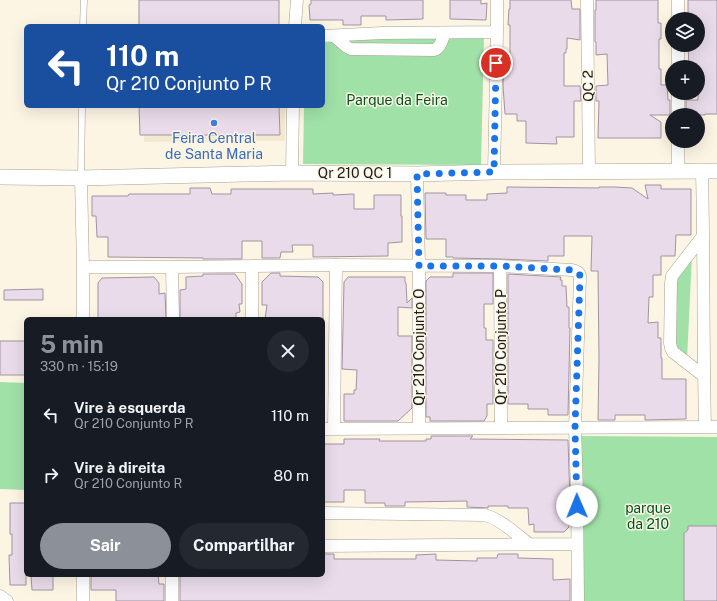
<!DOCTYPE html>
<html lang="pt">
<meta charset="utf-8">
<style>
body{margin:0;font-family:"Public Sans",sans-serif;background:#242831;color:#f1f3f6;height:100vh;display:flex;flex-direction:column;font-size:15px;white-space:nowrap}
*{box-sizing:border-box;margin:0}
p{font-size:13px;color:#9ea1a6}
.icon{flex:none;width:22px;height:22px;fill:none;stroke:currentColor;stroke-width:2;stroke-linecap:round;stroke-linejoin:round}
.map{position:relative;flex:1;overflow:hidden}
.details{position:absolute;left:24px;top:317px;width:301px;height:260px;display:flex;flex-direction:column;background:#171b24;border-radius:6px;box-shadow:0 4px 16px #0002}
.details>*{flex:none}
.banner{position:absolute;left:24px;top:24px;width:301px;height:84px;border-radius:6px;box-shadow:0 4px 16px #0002;background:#1a4fa0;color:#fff;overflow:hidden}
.buttons{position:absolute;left:665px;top:12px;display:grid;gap:8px}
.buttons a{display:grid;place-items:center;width:40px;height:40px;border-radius:50%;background:#171b24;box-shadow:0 4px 16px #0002;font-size:20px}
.pin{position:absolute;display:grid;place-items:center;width:34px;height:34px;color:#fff;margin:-17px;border:2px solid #fff;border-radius:50%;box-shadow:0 1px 4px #0007}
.me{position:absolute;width:44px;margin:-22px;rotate:359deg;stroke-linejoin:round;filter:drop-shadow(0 0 3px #0008)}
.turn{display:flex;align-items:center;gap:14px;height:84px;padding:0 16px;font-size:18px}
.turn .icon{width:52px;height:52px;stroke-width:2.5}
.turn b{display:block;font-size:28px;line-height:34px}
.round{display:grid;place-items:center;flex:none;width:42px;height:42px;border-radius:21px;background:#242831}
.overview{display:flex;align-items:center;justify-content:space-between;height:68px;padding:0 16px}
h1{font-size:24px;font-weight:700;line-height:30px;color:#8c9099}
.primary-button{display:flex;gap:8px;margin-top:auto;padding:8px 16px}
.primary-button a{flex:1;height:46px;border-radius:24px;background:#8c9099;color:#fff;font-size:16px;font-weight:700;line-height:46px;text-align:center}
.primary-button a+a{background:#242831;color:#f1f3f6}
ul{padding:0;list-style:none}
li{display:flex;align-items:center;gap:12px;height:60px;padding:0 16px}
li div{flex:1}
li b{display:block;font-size:15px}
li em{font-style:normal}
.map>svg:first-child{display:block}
.built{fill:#f3e9d1}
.green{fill:#a0e1a8}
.building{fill:#e9dbe9;stroke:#a194a1}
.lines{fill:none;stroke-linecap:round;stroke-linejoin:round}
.service-casing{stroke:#a8a191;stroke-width:7}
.minor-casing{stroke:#a8a191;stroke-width:13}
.tertiary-casing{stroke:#a8a191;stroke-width:16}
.service{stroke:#fff;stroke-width:6}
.minor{stroke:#fff;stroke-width:12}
.tertiary{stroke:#fff;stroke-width:15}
.route{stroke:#1a73e8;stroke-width:7;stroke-dasharray:0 12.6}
.shop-dot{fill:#3f7fe0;stroke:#fcf5e4;stroke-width:1.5}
.labels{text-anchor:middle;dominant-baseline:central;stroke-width:3;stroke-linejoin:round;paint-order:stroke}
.street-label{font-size:14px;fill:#1f1d17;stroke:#fcf5e4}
.park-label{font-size:14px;fill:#02541e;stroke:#fcf5e4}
.shop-label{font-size:14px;fill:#366cbe;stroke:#fcf5e4}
</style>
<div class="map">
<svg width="717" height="601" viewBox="0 0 717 601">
<rect width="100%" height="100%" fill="#fcf5e4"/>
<path class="built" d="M144 106H285V141L144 142Z"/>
<path class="green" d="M383 36H484L481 165 303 164 304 106H323V43Z
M692 255 687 360 672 347 673 280Z
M0 382 26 383V490L0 489Z
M577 436 717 437V601H578Z"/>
<path class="building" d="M139 0H279V26H139Z
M311 0H423V19L386 20V16H361V25H343V20H310L309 5 311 4Z
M450 0H481V4L487 3 486 20 450 19Z
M510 0H571L572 9H580V40L567 38V49H566V53H564V86H580L581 101H574V137H556L557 144 526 143V121H517V114H505L503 86 504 55H510V25H508L509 9H510Z
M596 0H658V23H661V39H659V69H661V85H667L668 100H670V115H650L661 122V138H598L599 101H596V86L608 85 607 54 596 55V42H595V10H596Z
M688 0H717V114H705V115H686V100H698V67H689L688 45H698V19H688Z
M139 106H279L280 135H140Z
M645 185H661V189H691V235H676L675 256H661V275H653V297H649L648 323 658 322V338H661V358H662V379H686V419L645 420V415H615V420H598L599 359 598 271H591L592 236H564V256H548V261L500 259 453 258V257H446V239H426L425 193H446V195H466V200H487V194L507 193V187L599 188V187H615L632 188 648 199Z
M190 188H210L212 194H231V189H313V194L333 193V195L354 194V209H374V195H401V216H402V242L388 243V256L313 257V245H292L293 252H281L280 258H262V241H242V259H203V258L108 257V237H97L96 216H92V196H128L129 194H190Z
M271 273H280V276L318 277 323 282V319H265L267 305H262V282Z
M453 273H493V304H484V328H486V340H493V404H487V416L484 421H430V417H426V281L430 277H453Z
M203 274H235L242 284V304H239L240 312 236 313V319H180V290L186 289V277L203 276Z
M508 274 561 277 560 280H562V286H566L567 307H569V328H570L568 415H548V409H528V404H508Z
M154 277 159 283V294L165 293 166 319H98V283L102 278Z
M348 277H405V282L406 283 407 303 412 298V308L398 307V336H412V408L398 421H344V394H354V390H356L357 370 342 369 344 282Z
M43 289V300H4V290Z
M0 341H26V375H0Z
M431 436H473L470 439 568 440 570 502 569 527 564 532H534V524L529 525 528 508H508V506H488V508L467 507V501L405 502V506H385V503H365V490H344V502H323V444H344V439H380L379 441H426V439H431Z
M10 503H26V585H10L9 555H12V534H10Z
M688 526H717V601H684V533L688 530Z
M323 554H334V559H416V555L436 554V560L477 561V558H497L498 554H518V558L553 559V580L570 579V601H180V575H323Z
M31 575H53V590H32Z
M91 575H158L159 584H164V601H116V590H91Z"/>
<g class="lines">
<defs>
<path id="service" d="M83 26 84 0
M81 178 82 106"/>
<path id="minor" d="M587 0 589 171
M678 19V0
M295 26 297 0
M323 36 382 33 497 32
M334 36 347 47 351 49 434 50C441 48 442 39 445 33
M678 67V45
M678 115V93
M678 171V141
M702 171C704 257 703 342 705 427
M494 172 497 32V0
M292 173 293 106
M417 174 419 266V428
M81 178 83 267V319
M703 236 672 276 671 283 670 343 671 348 673 352 704 376
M500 266 501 428
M83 267H172L336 265 500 266 572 270C576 271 580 272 580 277L575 428 577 493 578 601
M172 267 173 319
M252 319V267
M323 429 717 427
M334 429 336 265
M323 513 484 515C499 518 516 534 529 544
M323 546 577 544
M172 575V601
M0 596 7 601
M83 601V575"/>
<path id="tertiary" d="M0 177 81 178 292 173 417 174 494 172 717 171"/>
</defs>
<use href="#service" class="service-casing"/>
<use href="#minor" class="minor-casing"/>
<use href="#tertiary" class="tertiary-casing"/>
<use href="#service" class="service"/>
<use href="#minor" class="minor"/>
<use href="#tertiary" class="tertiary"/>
</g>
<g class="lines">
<path class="route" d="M496 63 494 172 417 174 419 266H500L572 270C576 271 580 272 580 277L575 428 577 506"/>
</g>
<circle class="shop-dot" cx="214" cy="123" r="4"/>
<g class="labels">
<g class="street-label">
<text transform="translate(588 86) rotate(-91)">QC 2</text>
<text x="355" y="173">Qr 210 QC 1</text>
<text transform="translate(419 347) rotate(-90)">Qr 210 Conjunto O</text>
<text transform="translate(501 347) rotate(-90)">Qr 210 Conjunto P</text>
</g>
<g class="park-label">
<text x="397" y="100">Parque da Feira</text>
<text x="648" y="508">parque<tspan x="648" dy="16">da 210</tspan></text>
</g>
<g class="shop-label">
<text x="214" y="138">Feira Central<tspan x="214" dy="16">de Santa Maria</tspan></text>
</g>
</g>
</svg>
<div class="buttons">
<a><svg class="icon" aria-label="layers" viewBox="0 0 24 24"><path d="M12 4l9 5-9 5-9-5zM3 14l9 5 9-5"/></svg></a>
<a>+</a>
<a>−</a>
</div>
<div class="pin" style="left:496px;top:63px;background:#d93025"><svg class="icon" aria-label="arrive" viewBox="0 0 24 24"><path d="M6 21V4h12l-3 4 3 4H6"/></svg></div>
<svg class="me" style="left:577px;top:506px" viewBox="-20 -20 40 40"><circle r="19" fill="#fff"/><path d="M0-13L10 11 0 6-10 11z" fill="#1a73e8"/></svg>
<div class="banner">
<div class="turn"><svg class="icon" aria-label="left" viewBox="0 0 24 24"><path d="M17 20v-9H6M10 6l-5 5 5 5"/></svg><div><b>110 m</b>Qr 210 Conjunto P R</div></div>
</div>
<section class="details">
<div class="overview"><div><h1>5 min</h1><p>330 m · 15:19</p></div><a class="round"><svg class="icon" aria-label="close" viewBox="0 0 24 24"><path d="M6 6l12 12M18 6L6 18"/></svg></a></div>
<ul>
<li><svg class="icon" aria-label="left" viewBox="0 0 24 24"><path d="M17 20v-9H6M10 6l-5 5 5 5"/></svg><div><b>Vire à esquerda</b><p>Qr 210 Conjunto P R</p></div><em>110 m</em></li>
<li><svg class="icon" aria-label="right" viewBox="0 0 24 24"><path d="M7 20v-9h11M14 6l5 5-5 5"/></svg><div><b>Vire à direita</b><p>Qr 210 Conjunto R</p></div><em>80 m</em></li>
</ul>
<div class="primary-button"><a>Sair</a><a>Compartilhar</a></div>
</section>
</div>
